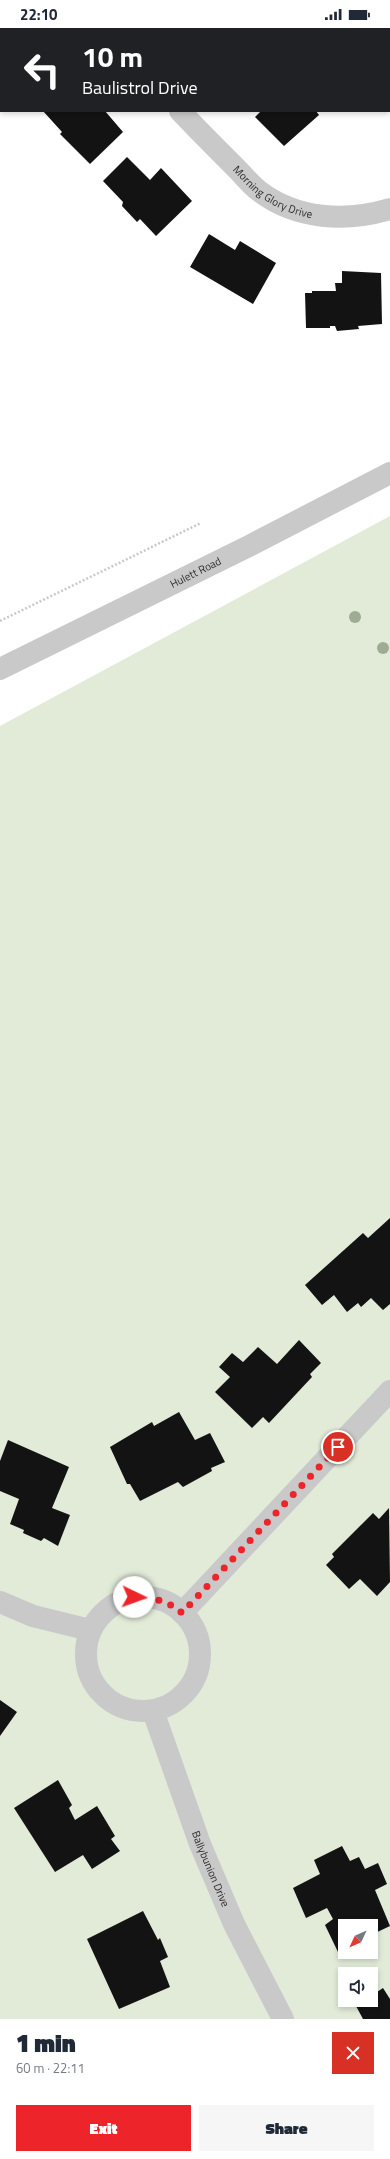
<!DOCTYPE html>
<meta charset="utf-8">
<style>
body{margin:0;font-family:"Titillium Web",sans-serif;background:#f6f6f7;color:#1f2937;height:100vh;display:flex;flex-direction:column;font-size:15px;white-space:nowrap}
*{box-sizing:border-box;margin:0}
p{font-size:13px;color:#747a83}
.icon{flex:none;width:22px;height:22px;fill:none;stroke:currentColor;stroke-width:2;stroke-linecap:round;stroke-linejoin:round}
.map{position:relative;height:1991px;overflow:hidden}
.details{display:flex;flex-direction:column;background:#fff;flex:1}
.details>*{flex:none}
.top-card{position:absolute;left:0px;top:0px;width:390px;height:84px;box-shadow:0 2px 6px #0003;background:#202124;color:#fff;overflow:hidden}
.needle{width:26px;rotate:226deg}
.tools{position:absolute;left:338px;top:1891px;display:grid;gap:8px}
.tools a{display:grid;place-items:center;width:40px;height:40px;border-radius:0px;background:#fff;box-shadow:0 2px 6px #0003;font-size:20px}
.pin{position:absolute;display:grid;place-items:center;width:34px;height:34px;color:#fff;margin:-17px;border:2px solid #fff;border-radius:50%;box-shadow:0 1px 4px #0007}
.me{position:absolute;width:44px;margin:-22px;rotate:93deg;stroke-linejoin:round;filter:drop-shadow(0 0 3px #0008)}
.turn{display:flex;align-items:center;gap:14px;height:84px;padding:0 16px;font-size:18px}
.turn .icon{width:52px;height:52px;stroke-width:2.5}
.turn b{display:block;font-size:28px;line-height:34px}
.round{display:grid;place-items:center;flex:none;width:42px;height:42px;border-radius:0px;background:#f6f6f7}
.overview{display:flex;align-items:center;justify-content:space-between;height:68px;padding:0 16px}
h1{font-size:24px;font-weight:800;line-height:30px}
.cta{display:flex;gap:8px;margin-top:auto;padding:8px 16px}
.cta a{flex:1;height:46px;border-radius:0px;background:#ed242a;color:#fff;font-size:16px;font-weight:800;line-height:46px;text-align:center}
.cta a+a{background:#f6f6f7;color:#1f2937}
.status{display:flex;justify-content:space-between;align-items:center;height:28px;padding:0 20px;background:#fff;direction:ltr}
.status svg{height:11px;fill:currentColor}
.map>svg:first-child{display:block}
.green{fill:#e1ebd8;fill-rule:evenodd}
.building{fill:#131313}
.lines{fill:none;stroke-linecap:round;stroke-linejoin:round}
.path{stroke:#c9c9c9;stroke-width:2.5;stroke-dasharray:2 2;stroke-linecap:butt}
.minor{stroke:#c9c9c9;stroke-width:22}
.tree{fill:#9dac92}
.route{stroke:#ed242a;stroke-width:7;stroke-dasharray:0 12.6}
.labels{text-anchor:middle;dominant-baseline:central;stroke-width:4;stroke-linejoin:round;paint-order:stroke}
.street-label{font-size:11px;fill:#2c2c2c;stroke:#fff}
</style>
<div class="status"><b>22:10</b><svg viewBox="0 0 49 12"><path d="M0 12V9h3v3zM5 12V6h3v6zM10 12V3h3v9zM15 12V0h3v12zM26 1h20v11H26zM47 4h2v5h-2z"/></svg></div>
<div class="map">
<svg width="390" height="1991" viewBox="0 0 390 1991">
<rect width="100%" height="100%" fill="#fff"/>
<path class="green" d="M390 488V1991H0V698ZM345 1898H371V1924H345ZM345 1946H371V1972H345Z"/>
<path class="building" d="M43 83H105L123 104 90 136 60 106 62 104Z
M261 83H316L319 87 284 118 255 89Z
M127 129 150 152 161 140 192 173 156 208 140 191 137 194 122 178 123 174 103 153Z
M209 206 235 222 240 213 276 235 253 276 190 239Z
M342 243 381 245 382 296 358 298 359 301 337 303 335 298H330V300H306L305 265H312V263H336L335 255H342Z
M390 1190V1276L383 1282 371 1270 361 1279 358 1275 347 1284 334 1267 322 1277 305 1257 363 1205 368 1210Z
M299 1312 321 1335 310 1346 312 1349 269 1395 263 1389 252 1400 215 1364 230 1349 219 1339 232 1325 243 1334 258 1319 277 1336Z
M179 1384 195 1412 210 1405 225 1434 211 1440 212 1443 183 1459 178 1454 140 1473 130 1456H127L110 1419 152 1394 154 1398Z
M8 1412 69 1439 52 1480 70 1487 58 1518 44 1510 41 1513 23 1505 24 1502 10 1496 19 1471 0 1463V1433Z
M389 1480 390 1554 377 1568 360 1551 349 1561 326 1537 334 1529 332 1526 373 1485 379 1491Z
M0 1672 17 1684 0 1708Z
M58 1752 72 1777 69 1780 75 1792 97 1778 115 1808 111 1811 120 1823 92 1841 83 1827 55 1844 14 1780Z
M342 1818 350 1833 359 1829 365 1841 378 1835 387 1856 375 1862 390 1898 371 1907V1898H345V1920L338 1924 325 1897 333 1891 327 1880 306 1890 293 1860 320 1846 314 1832Z
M143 1883 158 1912 160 1910 168 1929 160 1933 170 1959 119 1981 87 1911Z
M383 1960 390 1971V1991H363L356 1978 365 1972H371V1968Z"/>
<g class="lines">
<path class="path" d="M0 593 201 495"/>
<g class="minor">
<path d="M99 0 100 1"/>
<path d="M345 0 346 1"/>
<path d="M389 47 390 49"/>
<path id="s1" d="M180 83C198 102 217 121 236 140 243 147 251 157 259 163 297 192 346 194 390 181"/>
<path id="s2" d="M0 641 249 518 390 445"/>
<circle cx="143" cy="1626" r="57"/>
<path d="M0 1574 33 1588 90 1602"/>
<path d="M182 1585 390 1363"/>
<path id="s3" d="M153 1683 200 1816 234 1896 283 1991"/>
</g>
</g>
<g class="tree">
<circle cx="355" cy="589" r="6"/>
<circle cx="383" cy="620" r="6"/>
</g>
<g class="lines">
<path class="route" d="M134 1569C154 1570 167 1572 182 1585L338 1419"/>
</g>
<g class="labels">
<g class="street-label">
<text stroke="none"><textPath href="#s1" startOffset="125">Morning Glory Drive</textPath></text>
<text stroke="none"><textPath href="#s2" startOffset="218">Hulett Road</textPath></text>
<text stroke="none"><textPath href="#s3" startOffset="168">Ballybunion Drive</textPath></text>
</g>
</g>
</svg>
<div class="tools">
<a><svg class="needle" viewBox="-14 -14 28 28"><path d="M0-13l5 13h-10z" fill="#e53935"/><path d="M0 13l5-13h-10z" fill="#747a83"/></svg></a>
<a><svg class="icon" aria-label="sound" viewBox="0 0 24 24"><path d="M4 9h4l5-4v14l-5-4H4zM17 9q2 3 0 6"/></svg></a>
</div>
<div class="pin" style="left:338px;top:1419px;background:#d93025"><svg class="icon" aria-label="arrive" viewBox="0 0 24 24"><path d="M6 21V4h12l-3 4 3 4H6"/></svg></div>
<svg class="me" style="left:134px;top:1569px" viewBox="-20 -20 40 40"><circle r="19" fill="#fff"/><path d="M0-13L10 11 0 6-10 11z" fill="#ed242a"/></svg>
<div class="top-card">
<div class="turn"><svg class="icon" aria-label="left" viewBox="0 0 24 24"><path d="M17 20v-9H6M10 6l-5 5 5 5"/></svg><div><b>10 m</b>Baulistrol Drive</div></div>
</div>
</div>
<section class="details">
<div class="overview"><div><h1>1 min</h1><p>60 m · 22:11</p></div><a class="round" style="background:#d93025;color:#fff"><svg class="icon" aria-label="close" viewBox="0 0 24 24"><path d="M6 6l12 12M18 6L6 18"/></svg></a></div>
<div class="cta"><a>Exit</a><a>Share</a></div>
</section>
